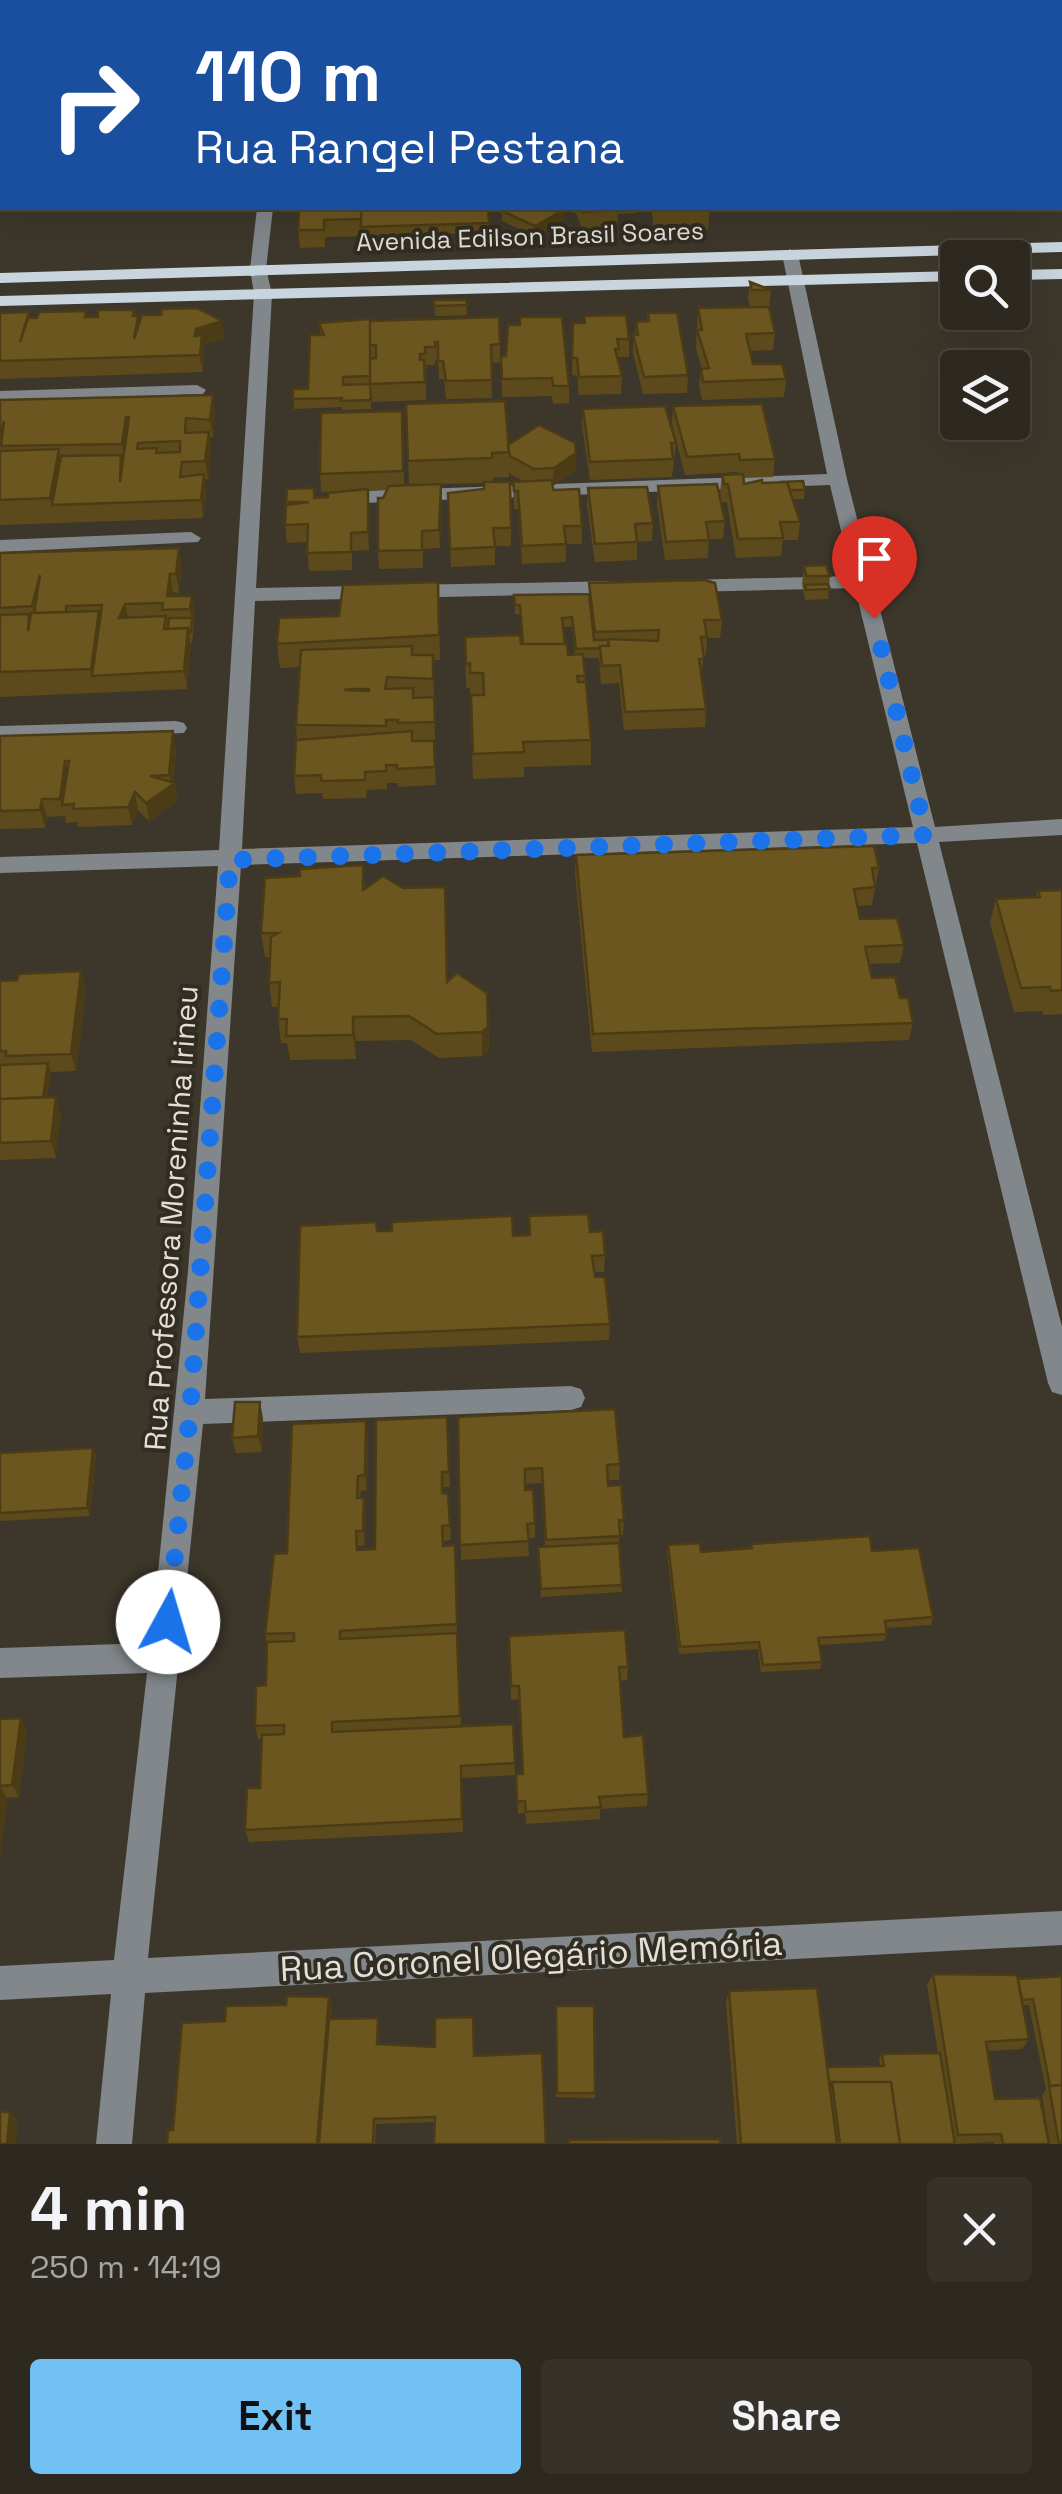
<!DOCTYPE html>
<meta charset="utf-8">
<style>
body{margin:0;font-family:"Space Grotesk",sans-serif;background:#363129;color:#f1f3f6;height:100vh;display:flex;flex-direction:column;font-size:38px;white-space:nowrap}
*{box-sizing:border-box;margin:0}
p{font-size:32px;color:#a7a6a5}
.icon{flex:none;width:55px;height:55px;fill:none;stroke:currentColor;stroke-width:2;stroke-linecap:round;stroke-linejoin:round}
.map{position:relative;height:2144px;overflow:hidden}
.side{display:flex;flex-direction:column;background:#2e2920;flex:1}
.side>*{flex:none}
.guide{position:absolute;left:0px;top:0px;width:1062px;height:210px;box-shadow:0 10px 40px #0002,0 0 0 2px #49453e;background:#1a4fa0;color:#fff;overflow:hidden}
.buttons{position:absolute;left:940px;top:240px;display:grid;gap:20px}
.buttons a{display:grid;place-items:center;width:90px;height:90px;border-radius:10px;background:#2e2920;box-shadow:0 10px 40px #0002,0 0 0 2px #49453e;font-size:50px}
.pin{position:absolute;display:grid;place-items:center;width:85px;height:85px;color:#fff;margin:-102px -42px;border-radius:50% 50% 50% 0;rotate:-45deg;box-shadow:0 0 10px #0007}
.pin .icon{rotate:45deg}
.me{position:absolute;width:110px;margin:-55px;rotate:6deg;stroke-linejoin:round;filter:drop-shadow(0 0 8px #0008)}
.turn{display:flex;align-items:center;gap:35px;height:210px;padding:0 30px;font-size:45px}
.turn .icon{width:130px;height:130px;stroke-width:2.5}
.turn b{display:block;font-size:70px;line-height:85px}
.round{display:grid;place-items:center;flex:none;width:105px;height:105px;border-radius:10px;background:#363129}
.headline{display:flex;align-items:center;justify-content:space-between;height:170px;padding:0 30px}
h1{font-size:60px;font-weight:800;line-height:75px}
.primary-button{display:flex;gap:20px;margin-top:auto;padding:20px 30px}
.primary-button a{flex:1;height:115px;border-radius:10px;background:#71c1f5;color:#111;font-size:40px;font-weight:800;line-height:115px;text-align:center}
.primary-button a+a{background:#363129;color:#f1f3f6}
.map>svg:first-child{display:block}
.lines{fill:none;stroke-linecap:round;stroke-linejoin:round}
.minor{fill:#81878b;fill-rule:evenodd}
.major{fill:#c9d5de;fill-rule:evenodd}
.wall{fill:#5d4a1c;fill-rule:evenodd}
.shaded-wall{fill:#4c3c16}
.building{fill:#6c5620;stroke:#4c3c16;stroke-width:2.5;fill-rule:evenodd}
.route{stroke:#1a73e8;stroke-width:18;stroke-dasharray:0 32.4}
.labels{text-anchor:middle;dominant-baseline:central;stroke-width:8;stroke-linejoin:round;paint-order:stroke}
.far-street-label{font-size:25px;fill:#e3dfd8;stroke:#322d22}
.street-label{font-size:30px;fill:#e3dfd8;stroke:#322d22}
.near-street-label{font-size:35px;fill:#e3dfd8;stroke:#322d22}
</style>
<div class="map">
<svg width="1062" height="2144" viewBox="0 0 1062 2144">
<rect width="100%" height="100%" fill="#3d372b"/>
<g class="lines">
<path class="minor" d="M1060 59H1062V67H1060Z
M257 208H273L266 269 272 294 256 588 620 581 630 587 620 593 255 601 242 849 913 827 855 588 685 592 675 586 685 580 852 576 830 485 337 504 327 498 337 492 827 474 782 254 790 249 798 254 847 479 935 827 1062 819V835L939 842 1062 1327V1395L1052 1392 1048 1383 917 843 241 865 205 1399 571 1386 581 1389 585 1398 581 1407 571 1410 203 1424 148 1958 1062 1911V1945L145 1993 132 2144H96L111 1994 0 2000V1966L114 1960 147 1673 0 1678V1648L151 1643 188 1271 218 866 0 873V857L219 850 254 294 250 269Z
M197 385 206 390 203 394 0 401V391Z
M191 532 201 538 198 542 0 552V540Z
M176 721 184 723 187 728 184 733 0 740V726Z"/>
<path class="major" d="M1062 242V252L0 283V273Z
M1062 269V279L1012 280V270Z
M958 271V281L0 306V296Z"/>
</g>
<path class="wall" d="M893 0H1062L1061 45H1060V2H910L911 1 894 2Z
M299 208H488L489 233 325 237V247L300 248 298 230Z
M492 208H562L565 219 535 236 502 221V214Z
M572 208H636V213L618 214 617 228 582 229 576 213H572Z
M651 208H710L708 229 654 227Z
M750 282 771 290 769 307 775 333 773 350 750 351 753 364 786 379 784 397 702 400 699 386 701 369H702L696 348 698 308 750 307 748 299Z
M434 300H466L467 315 435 316Z
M134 310 139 325 225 338 203 345 204 353 203 372 0 379V313L30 318 98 317Z
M648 313 688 375 687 393 643 394 633 353V335H635L636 322 647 321Z
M371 321 500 344V362L491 363 492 398 446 399 444 379H439L438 360H435V365H426V400L371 402V409L342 410V407L294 409 293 389H308L321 335 319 323Z
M573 323H584L629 339V357H618L622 376 621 394 579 395 577 376 572 375Z
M501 356 569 386V403L553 404 552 396 502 397Z
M213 395 215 413 213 437H210L211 450 208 479H204L206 492 203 518 0 525V400Z
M406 404 576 471 552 486 553 490 582 526V544H566V562L522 564 518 509H514L513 482 523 481 510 474 509 471V477L493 478V482L511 528V546H495V565L451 567 448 493 484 489V483L441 484 440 548 423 549V568L379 569 378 551 383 498 388 490H368L369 550 352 551V570L309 571 307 542 287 543 285 525 287 489 314 488 315 498 328 497 355 491 321 492 320 474 403 429 404 485H409Z
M673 406 775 459 773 477 743 478 744 484 762 483 805 490 804 499H793L800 522 798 540H783L781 556 736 558 727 502H722L720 493 722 475 738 474 737 472 685 475 672 424Z
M583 409 676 443 672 477 590 480 582 426Z
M658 486 725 521 723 539H709L708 558 665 560 657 504Z
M588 488 653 523 652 541 637 542V560L595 562 587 506Z
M0 553 182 566 179 593 173 592V596H192L195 614 192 642H191L187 689 0 697Z
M804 566 830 576 828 599 805 600 802 584Z
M438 582 440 660H433L435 740 413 741H434L436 785 398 787V783H387V789L367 790 366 798 323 799 322 793 296 794 294 776 297 739 296 725 300 667 280 668 277 644 339 616Z
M589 583 722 620 720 638H707L706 655H704L701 678 706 709 705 727 624 730 619 683 601 684 599 658H583L591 740V765L524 767V777L473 779 470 688H466L465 637 522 644 520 614H515L514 595 589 594ZM563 627H572L575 655H568Z
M0 736 176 749 173 783H175L178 801 149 821 138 810 132 825 78 827 77 822 66 823 65 816 47 817 45 828 0 829Z
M576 855 879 868 872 905 857 906 860 919 904 945 900 963 869 964 872 978 900 998 913 1023 909 1040 592 1052 575 873Z
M363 865 365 888 448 981 487 993 489 1051 482 1056 439 1058 411 1040 356 1041V1059L290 1060 287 1043H281L278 1019V1007H272L269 983 270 957H265L261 933 300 876Z
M1062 890V1014L1043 1015V1011L1014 1012 990 923 996 899 1036 897 1038 891Z
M0 981 86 989 76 1071 51 1072 47 1097 61 1114 56 1158 0 1160Z
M529 1216 590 1232 605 1255 604 1272H594L610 1324 609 1340 300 1353 297 1337 377 1231 513 1236 529 1235Z
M447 1417 450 1487H443V1494H448L451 1540 443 1541V1546L456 1560 457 1638 461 1726 513 1724 515 1775 462 1778 463 1832 249 1842 245 1830 260 1788 262 1739H258L255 1726 266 1685 267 1644 265 1634 287 1553 368 1436 367 1490 361 1491 360 1498 366 1513 365 1545 358 1546 359 1550 375 1549Z
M458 1417 620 1464 619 1480H608V1486L624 1521 623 1535H620L619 1543 622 1592 541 1597 538 1555 545 1547 542 1483 525 1484V1490L535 1523V1538H528L529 1556 461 1560Z
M263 1418 262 1452 236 1453 232 1438Z
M93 1448 96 1456 90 1516 0 1521V1453Z
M751 1544 872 1551 933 1617 931 1625 886 1628 887 1634 884 1641 819 1645 822 1662 820 1669 761 1672 758 1649 679 1654 667 1553 668 1545 701 1552 750 1548Z
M509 1636 628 1667 627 1680 620 1681 624 1737 648 1794 647 1806 600 1809V1819L526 1824 525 1813 518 1814 516 1774H523L520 1699 511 1700Z
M21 1718 27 1731 19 1797 7 1798 0 1861V1719Z
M933 1974 1018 1979 1062 1976V2144H1050L1042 2095 1046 2090 1029 2005H1023L1029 2039 1022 2049 988 2051 995 2099 1049 2144H994V2142L955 2144H737L726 2002 729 1991 827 2067 880 2066 879 2059 882 2054 938 2053 927 1985Z
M329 1997 332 2007 331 2019 378 2018 379 2044 435 2047V2122L376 2124 375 2144H167L225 2021 286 2005Z
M556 2006 595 2093V2098L556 2097Z"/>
<path class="shaded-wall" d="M565 209V219L535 236V226Z
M222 321 225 338 203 345 204 353 203 372 195 336 196 329Z
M213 395 215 413 213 437 210 420Z
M126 417 129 435 125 461 122 444Z
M209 432 211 450 208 479 205 461Z
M59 449 64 474 52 505 50 498Z
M576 453V471L553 486 554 468Z
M204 474 206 492 203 518 201 500Z
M441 484 442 502 440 548 439 530Z
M368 489 369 507V550L368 532Z
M179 548 182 566 179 593 176 574Z
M170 574 173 592 171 610 167 596Z
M192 596 195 614 193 627 190 609Z
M125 604 129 622 119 618Z
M99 611 104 636 92 676 91 669Z
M188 628 191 647 187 689 184 671Z
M173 731 176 749 173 785 175 783 178 801 149 821 146 803 171 786 169 775Z
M65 761 70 779 62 805 65 817 60 799Z
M135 792 138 810 132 825 128 807Z
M42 799 47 817 45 828 40 810Z
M81 971 86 989 76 1071 71 1054Z
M353 1017 356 1041V1059L353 1035Z
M488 1027 489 1051 482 1056V1032Z
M48 1063 51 1072 45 1114 42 1105Z
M56 1097 61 1114 56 1158 51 1141Z
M260 1402 263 1418 262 1452 258 1436Z
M366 1421 368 1436 367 1490 365 1475Z
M93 1448 96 1456 90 1516 87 1508Z
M364 1498 366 1513 365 1545 363 1531Z
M21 1718 27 1731 19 1797 12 1785Z
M0 1786 7 1798 0 1861Z
M329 1997 332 2007 321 2144H317Z
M10 2112 18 2120 16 2144H7Z"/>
<path class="building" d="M319 0H360V2H319Z
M394 0H498L499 2H394Z
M509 0H541V2H509Z
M553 0H603L604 2H553Z
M911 0H950V2H912Z
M959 0H1009L1010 2H960Z
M1020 0H1062V22H1060V2H1021Z
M299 208H361V219L324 220V230H298Z
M361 208H488L489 223 361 227Z
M506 208H561L565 209 535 226 502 211 507 208Z
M581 208H618V210L582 212Z
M750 282 771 290H752Z
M434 300H466L467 305 434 306Z
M769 307 775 333 746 334 753 364H782L786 379 703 382 701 369 709 368 697 330H702L698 308Z
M197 308 222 321 196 329 195 336 202 335 200 355 0 361V313L29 312 20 342 28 318H37L39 312 86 311 85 317H98V310H134L133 316H138L134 339 142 315H161L162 309Z
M648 313H677L688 375 644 377 633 335H638L636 322 649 321Z
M626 315 629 339H617L619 349H615L622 376 579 377 577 358H572L573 323H585L584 316Z
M499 317 500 344 491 345 492 380 446 381 443 361H438V342H435V347H425V354H420V360H424L425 382 370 384V359L376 358V345H370V321Z
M520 317H562L569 386H553L552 378 502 379 501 356H506L508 325H520Z
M370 319V376L343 377V385L370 384 371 400 341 401 342 398 293 399V389H308L310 335H324L319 323Z
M213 395 210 420 186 418 185 433 209 432 205 461 182 462 180 477 204 474 201 500 52 505 61 456 121 455 120 482 129 417H126L122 444 1 446 4 421 0 438V400ZM180 441V452L156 453 157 448 137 449 138 443Z
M505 401 509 452 492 453V458L408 461 406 404Z
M762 404 775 459 740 460 739 454 687 457 673 406Z
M665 406 676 443H671L673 459 590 462 583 409Z
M402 411 403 471 320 474 321 413Z
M539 425 575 443 576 453 554 468 534 469 510 456 508 445Z
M59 449 50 498 0 500V451Z
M743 474 744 484 762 480V483L787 482 800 522H780L783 538 738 539 728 484H724L722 475Z
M552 480 553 490 579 489 582 526H564L566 544 522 546 518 491H514L513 482Z
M803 481 805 490H790L787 482H780Z
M484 482H510L511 528H493L495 547 450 549 448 493 484 489Z
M441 484 439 530 422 531V550L378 551V498H383L389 486Z
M717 484 725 521 706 522 709 540 666 542 658 486Z
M647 487 653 523 635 524 637 542 595 544 588 488Z
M314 488V498L328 497V493L368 489V532L351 533V552L307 553 308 524 285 525 286 505 309 502H286L287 489Z
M179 548 176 574H170L167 596H192L190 609 162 610 163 603 125 604 119 618 166 616 164 629 188 628 184 671 92 676 102 605 66 606V612L34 613 40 575 32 606 0 608V553Z
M826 565 830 576H806L804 566Z
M705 580 715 583 722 620H704L707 637H701L704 659H699L706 709 625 712 620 665 602 666 600 646H609L608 639 658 641 659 630 595 632 589 583Z
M438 582 439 635 277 644 279 618 339 616 343 585Z
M828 584 830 589 806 590 805 585Z
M589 594 594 640H608V646H600V648L576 649 572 617 562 618 565 644H523L520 605H515L514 595Z
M99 611 91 669 0 672V615L29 614 28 631 31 613Z
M169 618H192L191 632 189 633 188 628 168 629Z
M520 635 521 644H567L568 655 583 654 585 676H577L578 682H586L591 740 523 742 524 752 473 754 471 695H484L483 673H470V663L466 664 465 637Z
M412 646V655H433V679L387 677 385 689 413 688V698L434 697 435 722 398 723V720H386V726L296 725 301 650ZM369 689V691L344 690 352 689Z
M173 731 169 775 150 776 175 783 146 803 135 792 128 807 73 809 74 804 62 805 69 761H65L60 799H42L40 810 0 811V736Z
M412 731V741H434L435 767 397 769V765H386V771L365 772V780L321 781V775L294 776 296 740Z
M874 846 879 868H872L875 887 854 889 860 919 897 918 904 945 865 947 872 978 895 977 900 998H908L913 1023 593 1034 576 855Z
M363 865V890L383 876 403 888 445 887 447 982 457 973 487 993 488 1027 482 1032 437 1034 409 1016 353 1017V1035L286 1036 287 1019H278L280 982 269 983 271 937 278 933H261L265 878 300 876V869Z
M1062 890V990L1051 991 1050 987 1021 988 996 899 1040 897 1038 891Z
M81 971 71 1054 6 1056V1051H0V981L17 980 19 974Z
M48 1063 43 1097 0 1099V1065Z
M56 1097 51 1141 0 1143V1099Z
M588 1214 590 1232 603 1231 605 1255 592 1256 595 1277H605L610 1324 297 1337 300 1226 376 1222 377 1231H392V1222L512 1216 513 1236 530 1235 529 1216Z
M235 1402H260L258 1436 232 1438Z
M615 1409 620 1464 607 1465 608 1486 621 1485 624 1521 619 1520 620 1536 546 1540 542 1468 525 1469V1490L533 1489 535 1523 527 1524 529 1541 460 1545 458 1417Z
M447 1417 449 1472H442V1493L448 1494 450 1525 442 1526 443 1546 455 1545 457 1624 340 1631V1639L457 1633 460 1716 332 1722V1732L513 1724 515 1763 461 1766 462 1819 245 1830 247 1788H260L262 1735 284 1734V1725L255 1726 256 1686 266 1685 267 1642 294 1641V1633L265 1634 274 1554 287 1553 292 1424 366 1421 365 1475 358 1476 357 1498H364L363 1531H356L357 1550 375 1549 376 1420Z
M93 1448 87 1508 0 1513V1453Z
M870 1536 872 1551 919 1548 933 1617 885 1621 887 1634 818 1638 822 1662 763 1665 759 1642 680 1647 668 1545 700 1543 701 1552 752 1548 751 1544Z
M619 1543 622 1585 541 1589 538 1547Z
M625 1630 628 1667H619L624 1737 643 1735 648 1794 599 1797 601 1807 526 1812 525 1801 517 1802 516 1774H523L519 1686H511L509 1636Z
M21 1718 12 1785 0 1786V1719Z
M933 1974 1017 1975 1029 2039 986 2042 995 2099 1040 2098 1049 2144H1003L1001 2134 958 2135Z
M1062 1976V2085L1050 2086 1033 1999 1022 2000 1018 1979Z
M817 1988 837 2144H741L729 1991Z
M287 1996 329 1997 317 2144H167L168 2130H173L182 2023 225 2021 226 2006 286 2005Z
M556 2006H594L595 2093H557Z
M473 2017 474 2056 542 2053 546 2144H434L435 2117 374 2119 373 2144H319L329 2019 378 2018 377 2044 435 2047V2018Z
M940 2053 955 2144H900L891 2082H832L830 2087 827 2067 884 2066 882 2054Z
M832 2082H891L900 2144H840Z
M1062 2085V2144H1059L1049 2086Z
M0 2112H10L7 2144H0Z
M720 2139V2144H569V2140Z"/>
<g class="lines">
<path class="route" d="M168 1622 190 1412 230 860 926 835 874 618"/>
</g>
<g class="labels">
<g class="far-street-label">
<text transform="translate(530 236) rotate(-2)">Avenida Edilson Brasil Soares</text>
</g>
<g class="street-label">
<text transform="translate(171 1218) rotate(-86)">Rua Professora Moreninha Irineu</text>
</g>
<g class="near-street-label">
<text transform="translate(531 1956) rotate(-3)">Rua Coronel Olegário Memória</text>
</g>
</g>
</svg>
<div class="buttons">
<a><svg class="icon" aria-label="search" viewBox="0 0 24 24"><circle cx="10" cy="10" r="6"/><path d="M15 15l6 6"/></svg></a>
<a><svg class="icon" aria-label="layers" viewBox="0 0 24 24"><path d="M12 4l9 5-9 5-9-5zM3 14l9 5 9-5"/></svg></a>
</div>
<div class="pin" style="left:874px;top:618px;background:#d93025"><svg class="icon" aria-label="arrive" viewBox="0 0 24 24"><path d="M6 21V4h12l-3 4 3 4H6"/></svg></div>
<svg class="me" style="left:168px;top:1622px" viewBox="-20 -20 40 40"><circle r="19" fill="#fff"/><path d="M0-13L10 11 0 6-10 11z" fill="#1a73e8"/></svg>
<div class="guide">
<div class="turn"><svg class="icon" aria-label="right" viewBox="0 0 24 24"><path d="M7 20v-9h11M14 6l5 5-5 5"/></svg><div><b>110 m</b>Rua Rangel Pestana</div></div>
</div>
</div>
<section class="side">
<div class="headline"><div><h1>4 min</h1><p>250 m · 14:19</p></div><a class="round"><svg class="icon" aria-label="close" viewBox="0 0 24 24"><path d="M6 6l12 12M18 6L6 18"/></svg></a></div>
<div class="primary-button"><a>Exit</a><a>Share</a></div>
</section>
